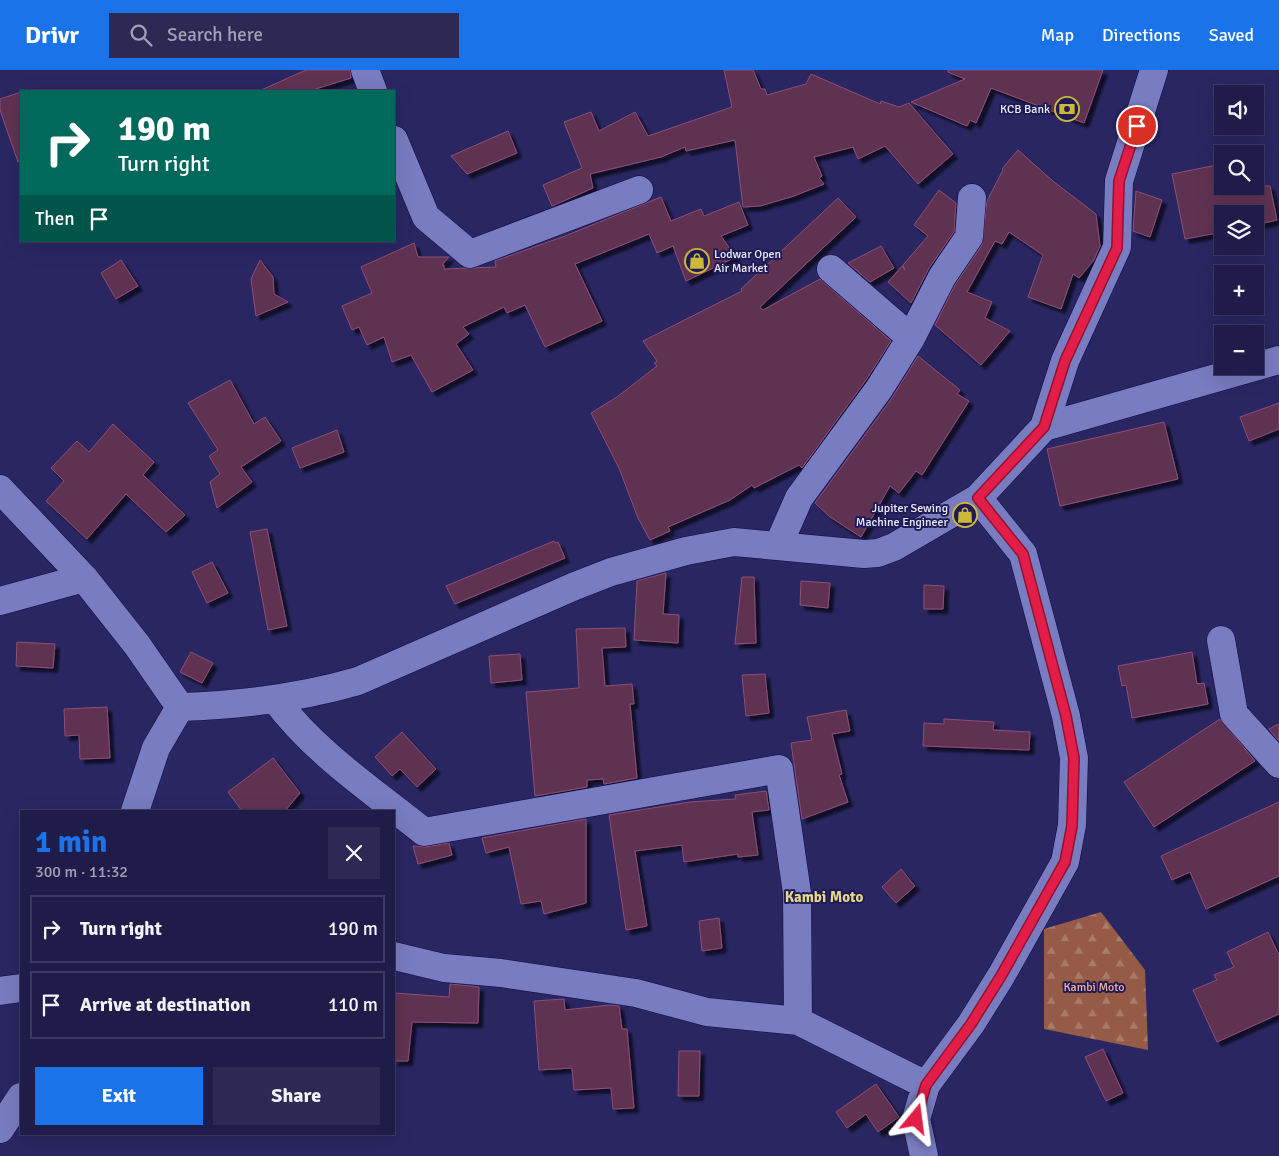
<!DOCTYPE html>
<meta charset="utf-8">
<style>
body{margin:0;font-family:Signika,sans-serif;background:#2c2954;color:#f1f3f6;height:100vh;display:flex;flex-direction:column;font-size:19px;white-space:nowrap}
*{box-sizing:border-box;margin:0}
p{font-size:16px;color:#a1a1b5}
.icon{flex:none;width:28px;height:28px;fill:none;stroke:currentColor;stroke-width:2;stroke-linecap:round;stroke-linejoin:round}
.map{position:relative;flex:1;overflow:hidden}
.sheet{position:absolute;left:20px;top:740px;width:375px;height:325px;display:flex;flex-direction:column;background:#1f1c4a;border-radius:0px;box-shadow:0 5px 20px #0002,0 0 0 1px #3c3a62}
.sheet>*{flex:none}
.top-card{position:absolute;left:20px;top:20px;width:375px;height:152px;border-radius:0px;box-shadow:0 5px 20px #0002,0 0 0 1px #3c3a62;background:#00695c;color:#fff;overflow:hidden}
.fabs{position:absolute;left:1214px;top:15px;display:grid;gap:10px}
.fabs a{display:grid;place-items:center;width:50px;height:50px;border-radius:0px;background:#1f1c4a;box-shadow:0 5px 20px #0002,0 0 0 1px #3c3a62;font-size:25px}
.pin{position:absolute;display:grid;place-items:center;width:42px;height:42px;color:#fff;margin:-21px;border:2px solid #fff;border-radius:50%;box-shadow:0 1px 5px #0007}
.me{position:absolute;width:55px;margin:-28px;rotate:16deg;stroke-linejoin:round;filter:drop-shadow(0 0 4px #0008)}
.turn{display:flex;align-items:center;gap:18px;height:105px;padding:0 15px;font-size:22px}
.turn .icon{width:65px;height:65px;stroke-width:2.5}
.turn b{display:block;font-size:35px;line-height:42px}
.then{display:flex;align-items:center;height:48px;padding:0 15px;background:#0003;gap:10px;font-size:19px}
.round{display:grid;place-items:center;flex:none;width:52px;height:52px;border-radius:0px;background:#2c2954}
.summary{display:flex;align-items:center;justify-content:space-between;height:85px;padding:0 15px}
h1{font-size:30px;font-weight:700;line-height:38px;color:#1a73e8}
.action{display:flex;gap:10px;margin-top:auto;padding:10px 15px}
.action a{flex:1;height:58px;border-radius:0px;background:#1a73e8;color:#fff;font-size:20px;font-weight:700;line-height:58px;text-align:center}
.action a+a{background:#2c2954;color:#f1f3f6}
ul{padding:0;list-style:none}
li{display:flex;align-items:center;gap:15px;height:68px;margin:0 10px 8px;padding:0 5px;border:2px solid #3c3a62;border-radius:0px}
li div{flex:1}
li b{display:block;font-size:19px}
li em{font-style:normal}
header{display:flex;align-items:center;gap:30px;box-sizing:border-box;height:70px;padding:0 25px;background:#1a73e8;color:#fff}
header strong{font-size:24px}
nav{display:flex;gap:28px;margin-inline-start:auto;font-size:18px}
.search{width:350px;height:45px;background:#2c2954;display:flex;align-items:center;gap:12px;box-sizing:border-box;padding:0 18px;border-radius:0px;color:#a1a1b5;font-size:19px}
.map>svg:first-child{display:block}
.forest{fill:url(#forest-firs)}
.building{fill:#603051;stroke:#8e4e79;filter:url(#shadow)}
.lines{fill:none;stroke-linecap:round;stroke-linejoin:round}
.street-casing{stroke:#140a45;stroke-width:29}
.street{stroke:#787cc0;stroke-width:28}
.route-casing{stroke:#92132f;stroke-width:12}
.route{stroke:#e11d48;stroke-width:9}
.labels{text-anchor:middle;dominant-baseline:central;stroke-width:4;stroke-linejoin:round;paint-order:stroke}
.poi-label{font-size:12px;fill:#ebedfc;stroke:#201b57;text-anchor:end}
.park-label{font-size:12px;fill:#f9b299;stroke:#201b57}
.quarter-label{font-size:15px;font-weight:bold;fill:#e4d789;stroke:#201b57}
</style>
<header>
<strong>Drivr</strong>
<div class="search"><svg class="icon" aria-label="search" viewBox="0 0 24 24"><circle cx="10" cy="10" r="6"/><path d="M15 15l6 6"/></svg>Search here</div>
<nav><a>Map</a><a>Directions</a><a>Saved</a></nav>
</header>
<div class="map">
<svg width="1279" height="1086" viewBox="0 0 1279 1086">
<defs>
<pattern id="forest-firs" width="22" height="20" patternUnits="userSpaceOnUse" patternTransform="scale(1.25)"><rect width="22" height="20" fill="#955b46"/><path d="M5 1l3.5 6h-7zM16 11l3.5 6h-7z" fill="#a97b6b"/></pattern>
<filter id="shadow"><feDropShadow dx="4.5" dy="4.5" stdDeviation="1" flood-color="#0009"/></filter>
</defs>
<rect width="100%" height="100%" fill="#292662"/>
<path class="forest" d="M1101 842 1145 900 1148 980 1044 959V859Z"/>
<path class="building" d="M306 0H350L351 8 309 21H259Z
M724 0H753L761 19H765L767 25 806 14 811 4 880 34 881 31 899 37 909 33 953 84 918 114 885 76 858 89 853 77 814 87 822 106 819 108 824 114 794 126 760 136 743 137 735 70 686 81 685 77 661 87 590 104 593 118 552 136 543 115 582 98 564 52 591 42 599 61 635 42 648 66 732 37Z
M948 0H1103L1084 53 991 18 976 53 970 50 967 56 911 32 965 9 948 2Z
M21 22V91L18 92 0 40V29Z
M508 61 517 83 467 104 451 86Z
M1018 80 1054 112 1096 144 1100 176 1094 190 1079 208 1073 204 1061 239 1028 227 1043 185 1009 162 1002 174 995 171 967 222 992 232 985 248 1010 261 981 295 935 255 955 215 982 175 987 131 1003 100 1002 99Z
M1222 94V116H1270L1277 150 1255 155V144H1222V162L1185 169 1172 104Z
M939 120 956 133 954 162 929 198 911 233 888 212 902 196 905 200 903 195 928 166 914 155Z
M1136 121 1162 130 1150 167 1133 161Z
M661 127 671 151 701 139 704 146 739 132 748 155 721 166 736 187 686 211 673 176 657 183 649 164 575 194 602 251 545 277 525 235 507 243 504 237 463 257 469 264 456 274 473 300 432 322 411 285 392 292 384 267 367 275 359 257 352 260 342 236 372 223 361 197 414 173 418 187H449L442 195H444V199L496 197 495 191 565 166Z
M838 128 856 147 760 237 763 240 820 209 891 271 866 310 802 398 799 395 754 418 752 415 730 430 668 457 670 461 650 470 638 448 619 398 591 343 617 327 657 296 654 293 657 291 643 271 742 221 741 219Z
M881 176 894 198 870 212 848 193Z
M121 190 138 216 116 229 101 203Z
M260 190 273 207 274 224 288 232 256 246 251 209Z
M918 286 960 320 957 324 969 331 922 405 916 401 899 423 890 416 861 467 830 447 815 433 892 328Z
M230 310 254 354 265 347 281 371 241 397 252 412 217 438 210 412 220 404 209 386 218 380 188 333Z
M1279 333V359L1249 371 1240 347Z
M1164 352 1178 409 1060 436 1047 379Z
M113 354 154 392 143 405 185 445 166 462 126 424 87 469 46 431 64 411 51 398 77 371 89 382Z
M337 360 344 382 300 398 292 378Z
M267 459 287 556 268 560 250 462Z
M554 471 555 473 558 472 565 488 455 534 446 516Z
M212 492 228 523 207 533 192 502Z
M666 503 663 544 679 545 678 573 634 570 637 511Z
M742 507H754L756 573 735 574Z
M801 511 830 513 828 538 800 535Z
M924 515 944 516 943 539H924Z
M625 558 626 577 602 578 605 616 632 614 634 634H630L637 708 604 714 603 709 587 710V717L535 726 526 622 579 618 576 559Z
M17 572 55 574 53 598 16 596Z
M191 582 213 593 202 613 180 602Z
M1192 582 1197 614 1204 613 1208 634 1132 648 1126 615 1122 616 1118 596Z
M520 584 522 610 491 613 489 586Z
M765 604 769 643 746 646 742 605Z
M107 637 110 688 80 689 79 665 65 666 64 639Z
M846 640 850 661 832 664 842 704 839 705 848 732 802 749 791 673 812 670 807 647Z
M944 649 994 652 993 660 1030 662 1029 680 923 676 924 653 944 654Z
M1220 649 1255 691 1154 757 1124 712Z
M1279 654V671L1269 659Z
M402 662 436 699 417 717 400 699 392 706 375 687Z
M273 688 300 723 285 741H242L228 722Z
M766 721 769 740 752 742 758 785 738 787V784L684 792 682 775 635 781 647 856 626 860 609 745 690 732 736 729 735 725Z
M1279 732V806L1206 839 1190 802 1172 810 1161 786Z
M586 749V833L544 844 541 831 521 834 509 777 486 783 482 768Z
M449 773 452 785 418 794 413 776 426 777Z
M901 799 915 816 896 833 882 817Z
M719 848 722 878 702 881 699 851Z
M1268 862 1279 885V944L1217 972 1193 920 1217 910 1214 905 1234 897 1227 882Z
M450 914 479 917 478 953 412 952 408 991H394L395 923 449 927Z
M564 929 565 940 609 935 619 936 622 959H627L634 1038 613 1039 611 1018 574 1020 572 998 539 1000 534 931Z
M1103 979 1123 1023 1106 1031 1085 987Z
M679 981H700L699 1026H678Z
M876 1014 899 1047 878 1062 866 1044 847 1058 836 1042Z"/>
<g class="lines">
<defs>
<path id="street" d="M365 0 373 21
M394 70 426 147 470 184 639 120
M831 199 911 268
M1044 357 1279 290
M0 419 84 508 137 575 180 637
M778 476 799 428 879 319 911 268 942 207 969 167 972 128
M0 531 84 508
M1221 570 1234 644 1279 694
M275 629C314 682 373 721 424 762L779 699 797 823 798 951
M135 741 156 678 180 637C241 635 300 628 358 611L575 516 611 502 686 481 734 472 864 484 878 483 894 477 978 428 1044 357 1065 291 1117 177 1119 111 1154 0
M394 886 444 898 501 903 636 923 707 942 798 951 926 1015
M0 921 21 918
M0 1059 21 1027
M924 1086 916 1049 926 1015 971 954 1001 906 1065 792 1072 755 1074 688 1066 646 1023 484 978 428"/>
</defs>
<use href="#street" class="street-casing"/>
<use href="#street" class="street"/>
</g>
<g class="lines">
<defs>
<path id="route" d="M916 1049 926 1015 971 954 1001 906 1065 792 1072 756 1074 688 1066 646 1023 484 978 428 1044 357 1065 291 1117 178 1119 111 1137 56"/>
</defs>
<use href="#route" class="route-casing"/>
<use href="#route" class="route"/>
</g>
<defs>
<symbol id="bank-ring" viewBox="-11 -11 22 22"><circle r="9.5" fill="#201b57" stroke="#ccb938" stroke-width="1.5"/><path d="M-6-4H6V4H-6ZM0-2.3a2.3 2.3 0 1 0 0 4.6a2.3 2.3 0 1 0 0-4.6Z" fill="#ccb938"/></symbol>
<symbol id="shop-ring" viewBox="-11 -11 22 22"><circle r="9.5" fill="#201b57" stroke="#ccb938" stroke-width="1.5"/><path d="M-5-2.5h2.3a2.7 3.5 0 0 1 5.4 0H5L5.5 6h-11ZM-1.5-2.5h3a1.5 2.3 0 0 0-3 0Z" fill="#ccb938"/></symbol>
</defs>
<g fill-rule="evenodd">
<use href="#bank-ring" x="1053" y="25" width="28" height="28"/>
<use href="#shop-ring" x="683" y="177" width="28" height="28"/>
<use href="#shop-ring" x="951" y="431" width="28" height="28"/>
</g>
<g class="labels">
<g class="poi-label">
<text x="1050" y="39">KCB Bank</text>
<text x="714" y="184" text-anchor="start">Lodwar Open<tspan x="714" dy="14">Air Market</tspan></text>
<text x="948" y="438">Jupiter Sewing<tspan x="948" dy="14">Machine Engineer</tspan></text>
</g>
<g class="park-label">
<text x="1094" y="917">Kambi Moto</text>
</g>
<g class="quarter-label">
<text x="824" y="827">Kambi Moto</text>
</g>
</g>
</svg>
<div class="fabs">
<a><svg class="icon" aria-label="sound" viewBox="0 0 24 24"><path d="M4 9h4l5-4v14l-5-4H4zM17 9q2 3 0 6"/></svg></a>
<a><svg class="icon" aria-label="search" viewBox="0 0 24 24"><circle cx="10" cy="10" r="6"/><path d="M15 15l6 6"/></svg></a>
<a><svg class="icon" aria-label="layers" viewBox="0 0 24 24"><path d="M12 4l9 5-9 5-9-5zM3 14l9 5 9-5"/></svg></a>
<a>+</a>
<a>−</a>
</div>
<div class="pin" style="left:1137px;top:56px;background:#d93025"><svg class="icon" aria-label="arrive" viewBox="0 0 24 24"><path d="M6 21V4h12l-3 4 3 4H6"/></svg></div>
<svg class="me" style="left:916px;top:1049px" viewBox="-20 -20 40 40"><path d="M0-17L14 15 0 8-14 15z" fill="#e11d48" stroke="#fff" stroke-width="4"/></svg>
<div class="top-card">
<div class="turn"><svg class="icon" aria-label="right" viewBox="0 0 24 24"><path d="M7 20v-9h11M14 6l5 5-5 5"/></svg><div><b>190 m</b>Turn right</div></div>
<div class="then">Then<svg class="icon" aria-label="arrive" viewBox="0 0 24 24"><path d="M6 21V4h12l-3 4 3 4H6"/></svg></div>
</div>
<section class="sheet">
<div class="summary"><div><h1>1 min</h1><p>300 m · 11:32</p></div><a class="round"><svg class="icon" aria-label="close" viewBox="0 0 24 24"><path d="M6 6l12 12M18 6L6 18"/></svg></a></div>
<ul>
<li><svg class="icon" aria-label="right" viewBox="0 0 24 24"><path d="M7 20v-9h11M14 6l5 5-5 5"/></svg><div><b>Turn right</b></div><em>190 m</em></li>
<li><svg class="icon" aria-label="arrive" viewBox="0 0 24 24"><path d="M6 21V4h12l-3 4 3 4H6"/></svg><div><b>Arrive at destination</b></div><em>110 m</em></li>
</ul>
<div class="action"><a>Exit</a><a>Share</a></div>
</section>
</div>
